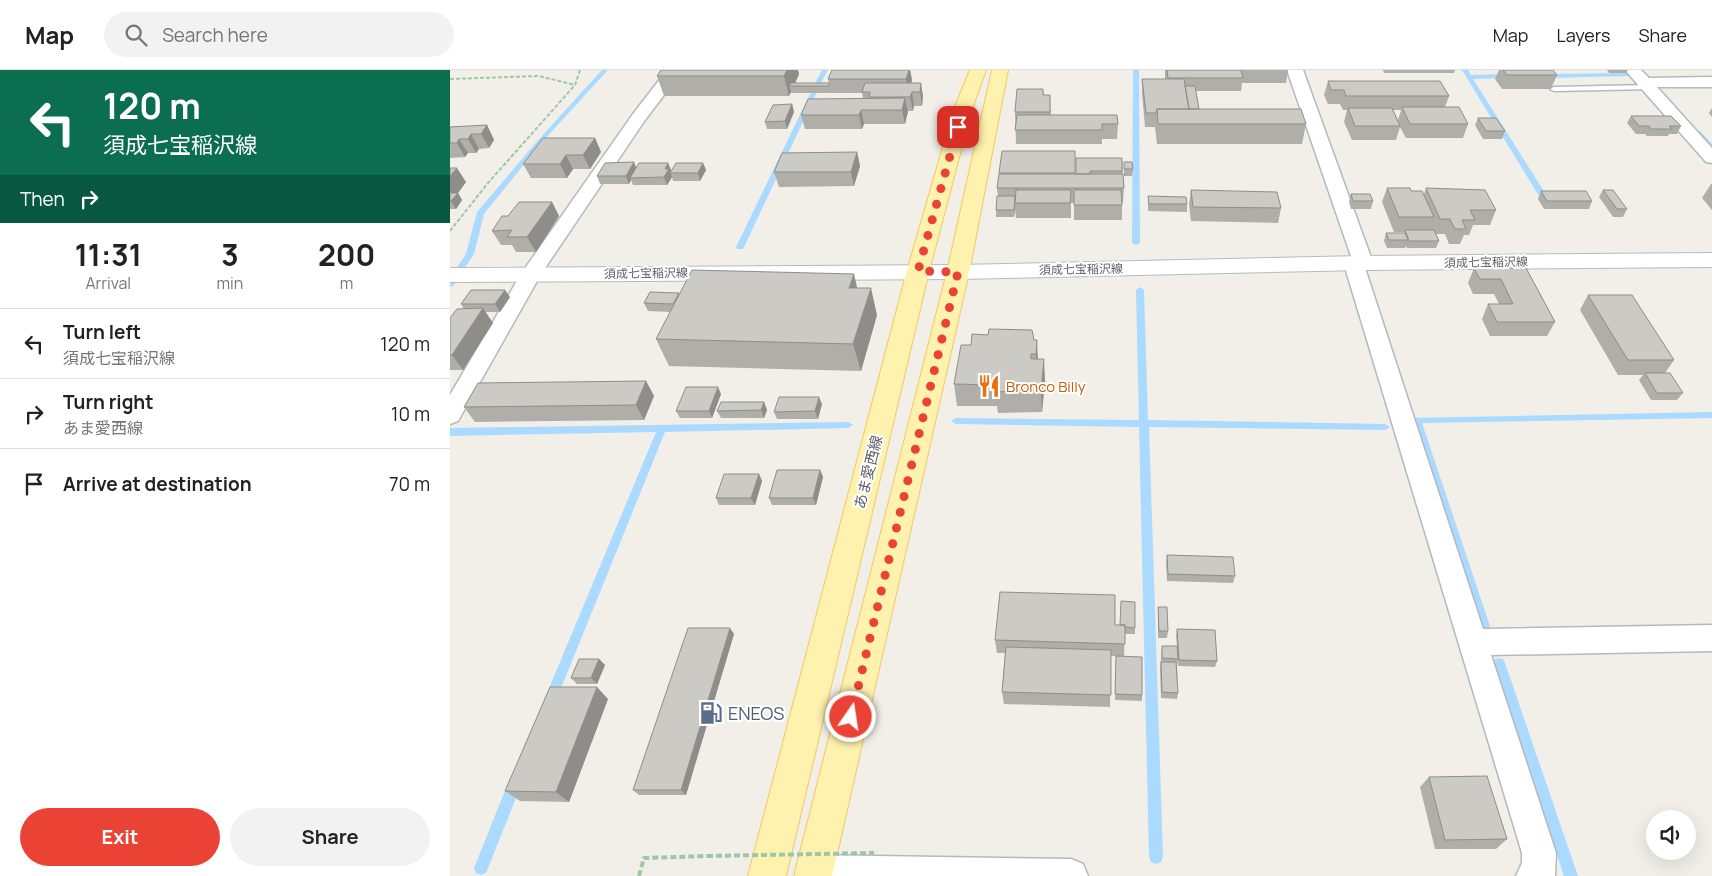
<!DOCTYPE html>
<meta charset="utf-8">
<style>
body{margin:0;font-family:Manrope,"Noto Sans JP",sans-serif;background:#f2f2f2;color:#222;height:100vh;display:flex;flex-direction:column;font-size:19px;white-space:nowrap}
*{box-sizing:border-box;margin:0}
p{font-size:16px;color:#767676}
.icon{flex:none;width:28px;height:28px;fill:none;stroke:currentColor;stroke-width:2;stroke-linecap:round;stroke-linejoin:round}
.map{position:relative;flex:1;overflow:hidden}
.panel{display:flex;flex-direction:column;background:#fff;width:450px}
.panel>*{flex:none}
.banner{background:#0b6e4f;color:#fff;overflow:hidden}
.fabs{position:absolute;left:1196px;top:740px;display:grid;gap:10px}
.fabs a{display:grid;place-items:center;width:50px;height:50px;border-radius:50%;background:#fff;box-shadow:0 5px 20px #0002;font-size:25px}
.pin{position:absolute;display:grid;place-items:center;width:42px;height:42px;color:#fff;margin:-21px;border-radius:10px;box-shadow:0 2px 8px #0006}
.me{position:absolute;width:55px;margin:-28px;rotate:13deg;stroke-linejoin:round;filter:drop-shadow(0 0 4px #0008)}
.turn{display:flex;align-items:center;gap:18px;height:105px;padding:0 20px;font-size:22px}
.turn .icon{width:65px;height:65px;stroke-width:2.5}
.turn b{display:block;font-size:35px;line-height:42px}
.then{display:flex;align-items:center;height:48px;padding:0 20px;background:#0003;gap:10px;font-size:19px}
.eta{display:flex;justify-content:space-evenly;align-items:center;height:85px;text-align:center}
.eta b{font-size:30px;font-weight:700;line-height:35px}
.cta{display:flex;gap:10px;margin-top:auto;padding:10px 20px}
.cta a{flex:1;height:58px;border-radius:30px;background:#ea4335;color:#fff;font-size:20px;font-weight:700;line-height:58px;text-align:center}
.cta a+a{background:#f2f2f2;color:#222}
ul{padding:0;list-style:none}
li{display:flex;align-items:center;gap:15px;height:70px;padding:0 20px;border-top:1px solid #e0e0e0}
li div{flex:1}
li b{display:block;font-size:19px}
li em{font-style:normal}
header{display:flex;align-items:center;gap:30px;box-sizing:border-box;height:70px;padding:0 25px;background:#fff;border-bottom:1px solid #e0e0e0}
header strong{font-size:24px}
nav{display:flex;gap:28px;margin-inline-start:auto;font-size:18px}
.search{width:350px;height:45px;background:#f2f2f2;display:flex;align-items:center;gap:12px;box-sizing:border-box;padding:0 18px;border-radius:28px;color:#767676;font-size:19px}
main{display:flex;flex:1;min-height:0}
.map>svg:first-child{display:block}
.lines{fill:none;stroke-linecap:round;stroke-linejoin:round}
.stream{fill:#aadaff;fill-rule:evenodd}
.service-casing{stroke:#b5b8bc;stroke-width:3}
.minor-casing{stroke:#b5b8bc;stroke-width:3}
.secondary-casing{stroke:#b6babf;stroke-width:2}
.primary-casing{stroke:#f2c960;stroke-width:2}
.path-far1{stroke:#9cc7a9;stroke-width:2;stroke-dasharray:4 2;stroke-linecap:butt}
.path{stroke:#9cc7a9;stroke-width:4;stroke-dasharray:6 3;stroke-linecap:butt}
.service{fill:#fff;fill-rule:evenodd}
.minor{fill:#fff;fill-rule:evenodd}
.secondary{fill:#fff;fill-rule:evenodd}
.primary{fill:#fff2af;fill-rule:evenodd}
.path-bridge{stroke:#9cc7a9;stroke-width:4;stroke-dasharray:6 3;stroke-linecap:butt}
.wall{fill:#afaea9;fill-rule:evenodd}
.shaded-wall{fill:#8f8d8a}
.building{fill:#cccac5;stroke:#8f8d8a}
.route{stroke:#ea4335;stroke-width:9;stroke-dasharray:0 16.2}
.labels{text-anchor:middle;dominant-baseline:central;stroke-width:4;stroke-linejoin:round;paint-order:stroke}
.far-street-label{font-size:12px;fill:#5f6368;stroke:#fff}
.food-label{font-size:15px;fill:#c56008;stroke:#fff;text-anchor:start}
.street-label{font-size:15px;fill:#5f6368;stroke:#fff}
.near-service-label{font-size:18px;fill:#4e5e75;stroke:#fff;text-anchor:start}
</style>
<header>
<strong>Map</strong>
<div class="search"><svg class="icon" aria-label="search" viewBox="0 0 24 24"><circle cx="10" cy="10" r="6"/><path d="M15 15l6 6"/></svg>Search here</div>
<nav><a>Map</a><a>Layers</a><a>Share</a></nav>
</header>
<main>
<section class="panel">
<div class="banner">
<div class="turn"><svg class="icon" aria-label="left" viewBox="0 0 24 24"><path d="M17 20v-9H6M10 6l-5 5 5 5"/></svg><div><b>120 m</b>須成七宝稲沢線</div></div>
<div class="then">Then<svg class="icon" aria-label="right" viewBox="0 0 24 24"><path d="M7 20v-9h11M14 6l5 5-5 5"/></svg></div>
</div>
<div class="eta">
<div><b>11:31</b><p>Arrival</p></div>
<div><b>3</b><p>min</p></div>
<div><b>200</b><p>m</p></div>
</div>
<ul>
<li><svg class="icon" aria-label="left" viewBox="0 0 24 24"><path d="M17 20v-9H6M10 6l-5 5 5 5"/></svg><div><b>Turn left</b><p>須成七宝稲沢線</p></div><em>120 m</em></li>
<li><svg class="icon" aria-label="right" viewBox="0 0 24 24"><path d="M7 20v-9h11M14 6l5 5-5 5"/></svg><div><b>Turn right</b><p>あま愛西線</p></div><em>10 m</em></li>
<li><svg class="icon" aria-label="arrive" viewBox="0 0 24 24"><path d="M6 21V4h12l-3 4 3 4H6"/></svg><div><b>Arrive at destination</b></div><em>70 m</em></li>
</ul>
<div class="cta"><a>Exit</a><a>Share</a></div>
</section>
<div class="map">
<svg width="1262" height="806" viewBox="0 0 1262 806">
<rect width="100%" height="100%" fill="#f1efe8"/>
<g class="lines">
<path class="stream" d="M152 0H158L93 71 34 144 24 184 3 216 0 217V208L16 184 27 142 89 69Z
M372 0H378L367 20H363L362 19Z
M683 0H689L690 173 686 175 682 173Z
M1012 0H1018L1021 5 1058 4 1061 6 1058 8 1023 9 1097 126 1096 128 1089 126Z
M1179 3 1182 5 1181 6 1095 8 1092 6 1095 4Z
M363 22 366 24 294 177 293 179H287L286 177 360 24Z
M1246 61H1250L1262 74V80L1260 79 1246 63Z
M690 217 694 220 698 350 935 354 940 357 935 360 699 357 713 787 711 792 706 794 701 792 699 787 689 357 506 354 501 351 506 348 689 350 686 220Z
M1262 342V348L972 353 1040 556 1038 560 1034 561 1030 560 962 353 958 352 956 350 958 348Z
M398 352 403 355 398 358 215 362 107 628 105 632 101 634 97 632 95 628 206 362 0 366V358Z
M1049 588 1053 589 1055 593 1128 806H1114L1043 593 1045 589Z
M65 706 70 708 72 713 36 803 31 805 26 803 24 798 60 708Z"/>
<defs>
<path id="service" d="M1199 15 1203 17 1202 19 1104 21 1100 19 1104 17Z"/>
<path id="minor" d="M217 0H233L195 50 91 204 8 351 0 354V325L71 204 183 44Z
M837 0H853L923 193 920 197 915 198 1033 559 1262 555V581L1041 585 1106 783 1105 806H1066L1072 793V783L894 194 897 190 902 189Z
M1175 0H1191L1199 8 1262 7V17H1207L1262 78V93L1256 92Z
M364 785 621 789 633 794 638 806H348L347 802 352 790Z"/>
<path id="secondary" d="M1262 183V197L913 200 508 209 0 212V198L508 195 913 186Z"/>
<path id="primary" d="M520 0H536L522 39 479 201 336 806H298L457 201 504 39Z
M542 0H558L519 202 382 806H344L497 202Z"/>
</defs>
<use href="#service" class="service-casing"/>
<use href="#minor" class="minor-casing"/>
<use href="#secondary" class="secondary-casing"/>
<use href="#primary" class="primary-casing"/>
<path class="path-far1" d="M0 9 89 6 125 15
M0 161 38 113 125 15 130 0"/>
<path class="path" d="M189 806 194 788 257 786"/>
<use href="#service" class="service"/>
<use href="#minor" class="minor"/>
<use href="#secondary" class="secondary"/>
<use href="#primary" class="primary"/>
<path class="path-bridge" d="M257 786 424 783"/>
</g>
<path class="wall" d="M211 0H348L349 4 345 13H379L378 9 382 0H460L462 10 461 13 473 26 472 36H464L463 41H457L455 54H414L412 59H355L351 45 413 28 412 23H381V22L380 23H341V22L339 26H214L207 6Z
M715 0H838L836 13H792L791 21H745L749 39 856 54 852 74H707L705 57H695L692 23V9H715Z
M933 0H1005L1004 3H934Z
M1049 0H1103L1107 5 1101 19H1052L1045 9Z
M1157 0H1178L1176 3H1159Z
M878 11 999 26 995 37 1018 54 1013 68H956L950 57 946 70H902L894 52 897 40H893L890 34H878L874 25ZM943 40H951L948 50Z
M593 19 594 25H600L601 45 668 54 667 69H652V74H566L565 42Z
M342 34 344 42 337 59H317L315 52Z
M1262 38V47L1259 43Z
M1181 46 1231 56 1227 64H1219L1218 66H1197L1195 64H1186L1177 53Z
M1028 48 1055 61 1052 69H1033L1025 55Z
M37 55 44 70 39 78 29 79 26 83H18L15 87 0 88V57Z
M145 68 151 82 140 99H123L117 108H81L73 94Z
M552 81H625V104L672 88 674 118 673 133H672V150H624V133H621V148H566L565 138 564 147H546V140L548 126 547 118Z
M407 82 410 96 404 116 329 117 324 102Z
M674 92 683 99 682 106H674Z
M218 93 221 100 220 103 253 93 256 100 250 111H223L222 107 217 115H183L181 110 179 114H150L147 106 186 97Z
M0 98 16 112 8 123 12 130 6 139H0Z
M1261 114H1262V140L1252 128Z
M937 118 961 121 974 124 976 118 1046 140 1040 155H1023L1019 165H1014L1010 174H999L995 164H986L989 171 986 178H957L956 176 955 178H937L934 171 936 163H954V162H944L932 132Z
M741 120 831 138 828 153 741 151 739 135Z
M1153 120 1177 139 1173 147H1163L1149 127Z
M1091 121 1142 131 1139 139H1094L1088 129Z
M901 124 923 131 921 139H901L899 132Z
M698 126 737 134V142L698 141Z
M102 132 109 146 86 182H66L62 175H51L42 161 58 146Z
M1024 198H1076L1105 252 1097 266H1040L1032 249 1038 234H1049L1044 224H1023L1018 213Z
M407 218 427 245 411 301 219 296 206 269 220 242 198 241 194 233 229 224Z
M1138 225 1224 290 1215 303 1233 323 1227 330H1201L1189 310 1193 305H1168L1130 240Z
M60 227 50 242H35L43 253 13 300H0V248L14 239 11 234Z
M582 260 588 289 595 310 592 342 548 343 547 336H507L504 314 521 275 538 265Z
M196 311 204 326 194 350 25 352 14 337Z
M271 324 262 348H230L226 341Z
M314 332 317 340 314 348H271L267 341Z
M372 334 368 349H327L324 342Z
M370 400 373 407 366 435H322L319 428Z
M309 404 312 411 305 435H269L266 428Z
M717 485 785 506 783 513 717 511 716 492Z
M708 537 718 561 717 568H708Z
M665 555 685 558V564H675L674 586H661L660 637 554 634 552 622 555 583H547L545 570Z
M727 559 767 591 765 597 728 596V590L727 595 728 623 727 629 711 628 710 599 712 576H727L726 566Z
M284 564 236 725H189L183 720Z
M666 586 692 625V631L665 630Z
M149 589 155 595 147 614H127L121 608Z
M158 629 119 732 70 731 55 721Z
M979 707 1057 769 1046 779H985L970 717Z"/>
<path class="shaded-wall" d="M337 0H348L349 4 344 16H339L341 22 339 26 334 6Z
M459 0H460L462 10 458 23 456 9Z
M471 13 473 26 472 36 470 22Z
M462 22 464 36 463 41 460 27Z
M455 28 458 42 455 54 452 40Z
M342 34 344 42 337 59 335 51Z
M411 40 414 54 412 59 409 45Z
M37 55 44 70 39 78 31 64Z
M21 64 29 79 26 83 18 69Z
M145 68 151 82 140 99 133 85Z
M9 69 18 83 15 87 7 73Z
M407 82 410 96 404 116 401 102Z
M116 85 123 99 117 108 110 94Z
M184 92 187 100 180 108 181 110 179 114 176 106Z
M218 93 221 100 220 102 222 107 217 115 214 107 215 99Z
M253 93 256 100 250 111 248 103Z
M7 98 16 112 8 123 12 130 6 139 1 131 4 127 0 121V106Z
M565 126V138L564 147V140Z
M102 132 109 146 86 182 77 167Z
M404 204 410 230 399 218Z
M421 218 427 245 411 301 403 274Z
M55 220 60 227 50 242 45 234Z
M33 238 43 253 13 300 2 285Z
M587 270 588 291 587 306 586 284Z
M594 289 595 310 592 342 591 320Z
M196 311 204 326 194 350 186 335Z
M268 317 271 324 262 348 259 341Z
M369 327 372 334 368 349 365 341Z
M314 332 317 340 314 348 311 340Z
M370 400 373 407 366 435 363 428Z
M309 404 312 411 305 435 301 428Z
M280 558 284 564 236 725 231 720Z
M149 589 155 595 147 614 141 608Z
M147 617 158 629 119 732 106 722Z"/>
<path class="building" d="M211 0H337L334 6H207Z
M382 0H459L456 9H378Z
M717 0H791L793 8H718Z
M1053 0H1103L1107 5H1057Z
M692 9H734L739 39H707L706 43H696Z
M878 11H990L999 26H896L894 20H881Z
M341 13H379V16H339Z
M415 13H471L470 22H462L460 27H419L420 22H412Z
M735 16H745L749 39H739Z
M567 19H593V25H600V42H565Z
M455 28 452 40H411L409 45H351L358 29Z
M342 34 335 51 315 52 323 35Z
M952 37H1009L1018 54H960Z
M898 38H942L950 56H905Z
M707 39H851L856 54H708Z
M567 45H667L668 54H652V60H565Z
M1181 46H1221L1231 56H1219L1222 59H1201L1199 56H1189Z
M1028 48H1046L1055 61H1036Z
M37 55 31 64H21L18 69H9L7 73H0V57Z
M93 68H145L133 85H116L110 94H73Z
M552 81H625V103H549Z
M407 82 401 102H324L332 83Z
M626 88H672V101H640V104H626Z
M184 92 176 106H147L155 93Z
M674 92H682L683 99H674Z
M189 93H218L215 99H219L214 107 180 108Z
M226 93H253L248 103H220Z
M0 98H7L0 106Z
M549 104H673L674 118H547Z
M937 118H960L961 121H972L984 147H949Z
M976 118 1035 120 1046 140H1020L1025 150H1012L1016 159H1005L1000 149H990Z
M566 120H621L620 133H565Z
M624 120H671L672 135H624Z
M741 120 827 122 831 138 743 137Z
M1153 120H1163L1177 139H1167Z
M1091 121H1136L1142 131H1097Z
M0 123H8L1 131H0Z
M901 124H920L923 131H903Z
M547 126H565L564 140H546Z
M698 126 736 127 737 134H699Z
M69 132H102L77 167H57L62 160 42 161 52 146H58Z
M955 160H984L989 171H959Z
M936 163H955L958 170H939Z
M1024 198H1076L1105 252H1047L1038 234H1063L1051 209H1030Z
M242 200 404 204 399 218H421L403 274 206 269Z
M21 220H55L45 234H11Z
M200 222 229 223 223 234 194 233Z
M1138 225H1182L1224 290H1178Z
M33 238 2 285H0V248L7 239Z
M539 259 582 260 584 270H587L586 284H581V289H594L591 320 545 322 546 315 504 314 511 275H521L522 264 538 265Z
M1195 303H1220L1233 323H1207Z
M196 311 186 335 14 337 28 313Z
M236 317H268L259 341H226Z
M329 327H369L365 341 324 342Z
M271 332H314L311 340 267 341Z
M327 400H370L363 428H319Z
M274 404H309L301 428H266Z
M717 485 783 487 785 506 718 504Z
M550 522 665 525V555H675V574L545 570Z
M671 531 685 532V558L675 557V555H670Z
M708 537H717L718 561H709Z
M238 558H280L231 720H183Z
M727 559 765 560 767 591 729 590Z
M712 576H727L728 589 712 588Z
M556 577 661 580V625L552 622Z
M666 586 692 587V625L665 624Z
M129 589H149L141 608H121Z
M711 592H726L728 623 712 622Z
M100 617H147L106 722 55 721Z
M1037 706 1057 769 995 770 979 707Z"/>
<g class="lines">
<path class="route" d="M401 647 508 202 468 201 508 57"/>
</g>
<defs>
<symbol id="restaurant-bare" viewBox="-9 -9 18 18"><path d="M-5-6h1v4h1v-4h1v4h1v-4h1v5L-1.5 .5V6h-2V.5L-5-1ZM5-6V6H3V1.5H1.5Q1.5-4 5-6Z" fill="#e8710a" stroke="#fff" stroke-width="2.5" paint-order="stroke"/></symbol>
<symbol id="fuel-bare" viewBox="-9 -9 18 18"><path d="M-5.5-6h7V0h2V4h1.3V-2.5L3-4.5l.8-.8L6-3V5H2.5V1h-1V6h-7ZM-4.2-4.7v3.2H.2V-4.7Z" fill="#5c6f8a" stroke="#fff" stroke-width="2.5" paint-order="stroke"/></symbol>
</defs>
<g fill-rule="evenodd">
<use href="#restaurant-bare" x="523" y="300" width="32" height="32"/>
<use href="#fuel-bare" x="245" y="627" width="32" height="32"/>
</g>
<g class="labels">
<g class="far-street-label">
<text transform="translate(1036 192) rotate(-1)">須成七宝稲沢線</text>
<text transform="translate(631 199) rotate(-1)">須成七宝稲沢線</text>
<text transform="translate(196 203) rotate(-1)">須成七宝稲沢線</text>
</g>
<g class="food-label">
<text x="556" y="316">Bronco Billy</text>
</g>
<g class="street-label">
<text transform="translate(418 402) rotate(-76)">あま愛西線</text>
</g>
<g class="near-service-label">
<text x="278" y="643">ENEOS</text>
</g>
</g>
</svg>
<div class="fabs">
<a><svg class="icon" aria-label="sound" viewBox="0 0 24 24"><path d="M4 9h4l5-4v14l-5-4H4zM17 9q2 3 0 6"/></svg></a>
</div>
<div class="pin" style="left:508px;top:57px;background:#d93025"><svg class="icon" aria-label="arrive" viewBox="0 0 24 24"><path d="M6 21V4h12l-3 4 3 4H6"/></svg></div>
<svg class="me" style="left:401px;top:647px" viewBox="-20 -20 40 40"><circle r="17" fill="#ea4335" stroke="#fff" stroke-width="3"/><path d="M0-11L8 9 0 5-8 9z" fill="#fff"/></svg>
</div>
</main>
